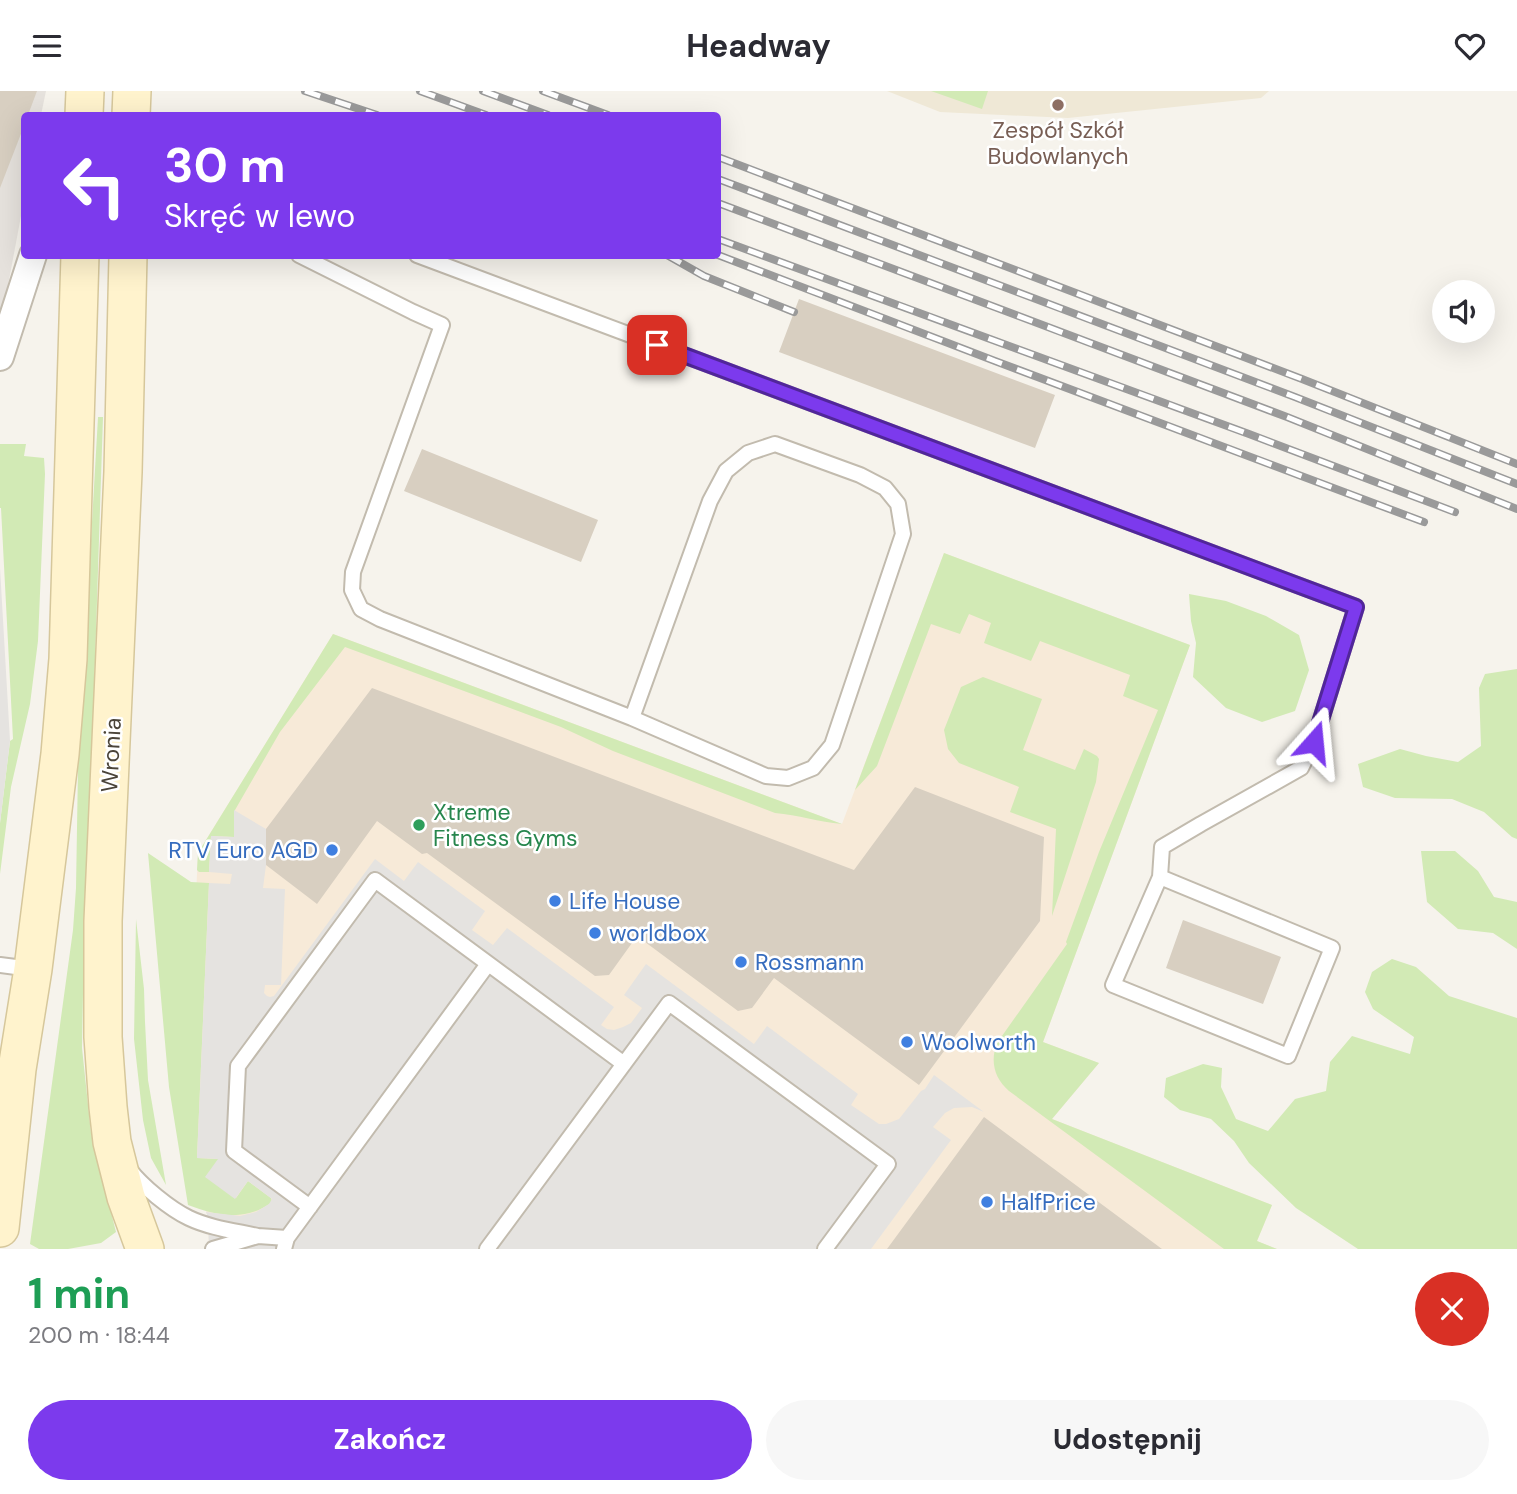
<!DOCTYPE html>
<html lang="pl">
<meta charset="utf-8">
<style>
body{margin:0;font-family:"DM Sans",sans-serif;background:#f7f7f7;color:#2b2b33;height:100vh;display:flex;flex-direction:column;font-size:26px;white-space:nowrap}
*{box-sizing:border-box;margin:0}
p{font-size:23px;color:#7c7c81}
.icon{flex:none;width:38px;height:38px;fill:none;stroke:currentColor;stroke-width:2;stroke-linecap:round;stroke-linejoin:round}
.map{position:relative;height:1158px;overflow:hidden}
.side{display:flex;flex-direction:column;background:#fff;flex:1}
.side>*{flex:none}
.banner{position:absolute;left:21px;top:21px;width:700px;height:147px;border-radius:7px;box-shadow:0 7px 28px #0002;background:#7c3aed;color:#fff;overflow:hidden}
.tools{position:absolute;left:1432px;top:189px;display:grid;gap:14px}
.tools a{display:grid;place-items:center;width:63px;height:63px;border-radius:50%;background:#fff;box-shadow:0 7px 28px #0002;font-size:35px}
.pin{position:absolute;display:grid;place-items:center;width:60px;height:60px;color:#fff;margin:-30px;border-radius:14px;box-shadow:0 4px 10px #0006}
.me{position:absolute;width:77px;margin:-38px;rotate:18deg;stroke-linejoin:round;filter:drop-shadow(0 0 5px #0008)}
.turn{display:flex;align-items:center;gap:24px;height:147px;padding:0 28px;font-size:32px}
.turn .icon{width:91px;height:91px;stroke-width:2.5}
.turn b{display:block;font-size:49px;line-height:60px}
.round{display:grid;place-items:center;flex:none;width:74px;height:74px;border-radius:37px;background:#f7f7f7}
.head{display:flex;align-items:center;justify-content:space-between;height:119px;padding:0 28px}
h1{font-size:42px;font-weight:700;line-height:52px;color:#1e9e55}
.cta{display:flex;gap:14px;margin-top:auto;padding:14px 28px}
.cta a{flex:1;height:80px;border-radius:42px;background:#7c3aed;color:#fff;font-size:28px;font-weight:700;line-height:80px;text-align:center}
.cta a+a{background:#f7f7f7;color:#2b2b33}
header{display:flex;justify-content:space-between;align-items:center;height:91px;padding:0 28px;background:#fff;font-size:32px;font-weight:700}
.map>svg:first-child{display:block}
.commercial{fill:#f7ead8}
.industrial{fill:#e6e2dd}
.education{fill:#efe8d6}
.green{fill:#d2eab5}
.parking{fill:#e5e3e0}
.building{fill:#d8cfc1}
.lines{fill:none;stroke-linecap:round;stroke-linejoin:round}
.service-casing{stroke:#c2bbae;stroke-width:18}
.minor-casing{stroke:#c2bbae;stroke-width:30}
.secondary-casing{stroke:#d6c79b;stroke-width:40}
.service{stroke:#fff;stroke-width:14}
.minor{stroke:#fff;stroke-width:26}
.secondary{stroke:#fff3cd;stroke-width:37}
.rail-casing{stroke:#9a9a9a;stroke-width:8}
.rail{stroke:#fff;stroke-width:5;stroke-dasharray:16;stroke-linecap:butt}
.secondary-bridge-casing{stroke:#d6c79b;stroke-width:40;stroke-linecap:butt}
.secondary-bridge{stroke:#fff3cd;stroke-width:37}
.route-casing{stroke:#51269a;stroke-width:18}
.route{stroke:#7c3aed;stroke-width:12}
.education-dot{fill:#8d6e63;stroke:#fff;stroke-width:2.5}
.leisure-dot{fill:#2e9e5b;stroke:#fff;stroke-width:2.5}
.shop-dot{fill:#3f7fe0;stroke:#fff;stroke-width:2.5}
.labels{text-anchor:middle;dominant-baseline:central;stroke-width:5;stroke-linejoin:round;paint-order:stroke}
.education-label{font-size:23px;fill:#785e54;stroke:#fff}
.street-label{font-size:23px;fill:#4b4439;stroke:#fff}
.leisure-label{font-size:23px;fill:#27864d;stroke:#fff;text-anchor:start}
.shop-label{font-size:23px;fill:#366cbe;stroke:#fff;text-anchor:start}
</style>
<header><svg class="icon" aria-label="menu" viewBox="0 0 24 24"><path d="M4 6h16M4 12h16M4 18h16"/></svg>Headway<svg class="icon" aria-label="heart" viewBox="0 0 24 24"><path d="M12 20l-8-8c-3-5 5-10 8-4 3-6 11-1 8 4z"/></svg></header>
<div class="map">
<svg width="1517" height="1158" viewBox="0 0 1517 1158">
<rect width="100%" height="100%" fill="#f6f3ec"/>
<path class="commercial" d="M944 462 1190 554 1043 951 1099 972 1052 1028 1272 1114 1257 1150 1277 1158H209L208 1127 172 997 191 912 198 762 333 543 842 733Z"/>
<path class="industrial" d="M0 0H46L41 24H24V109L0 237Z"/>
<path class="education" d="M887 0H1269L1261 7 1068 27 940 21Z"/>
<path class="green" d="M931 0H988L982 18Z
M98 326H103L93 632 84 848 82 957 91 1042 116 1141 101 1152 68 1158H39L30 1153 73 839 76 797 78 677Z
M0 353H26L24 365 44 367 45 383 38 550 30 613 11 696 0 783V732L10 650 13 648 1 417H0Z
M944 462 1190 554 1043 951 1099 972 1052 1028 1272 1114 1257 1150 1277 1158H1224L1009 1000C994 987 990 970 997 952L1067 853 1066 851 1099 761 1158 619 1123 605 1130 584 1040 550 1031 570 984 552 991 532 969 523 960 543 931 533 877 675 855 699Z
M1189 503 1226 510 1266 525 1299 544 1309 579 1295 620 1262 631 1226 617 1193 586 1196 552 1191 530Z
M333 543 842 733C819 731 798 724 775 722L613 660 561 636 345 556 280 641 235 719 234 746 211 745 209 781H199L197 779 198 762Z
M1517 578V748L1512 746 1484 721 1452 708 1395 707 1363 696 1358 673 1400 658 1426 665 1458 671 1481 655 1479 597 1485 583Z
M983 586 1042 608 1023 659 1075 679 1084 658 1097 665 1099 668 1096 691 1052 825 1056 738 1010 721 1019 696 959 672 948 658 944 639 961 596Z
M1421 760H1455L1478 780 1494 806 1517 811V858L1493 842 1458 838 1427 811Z
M148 762 191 791 209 792 197 1067 218 1068 236 1107 248 1090 271 1107 272 1111C246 1131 217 1125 188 1114L169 996Z
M136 828 144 898 145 931 148 989 166 1094 151 1067 143 1029 134 948Z
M1392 868 1416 876 1449 905 1517 927V1158H1358L1296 1117 1249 1072 1234 1050 1211 1028 1180 1019 1164 1006 1166 987 1203 973 1222 977 1221 996 1236 1028 1268 1040 1295 1008 1326 1000 1330 971 1352 945 1410 963 1414 946 1373 918 1365 901 1372 881Z"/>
<path class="parking" d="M0 477 10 650 0 732Z
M234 719 266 738V774L263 797 285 798 281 894H265L264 902 267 905 270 906 274 905 375 768 404 790 418 771 485 820 472 839 493 854 507 837 614 916 601 934 607 938 614 939 623 936 631 932 642 917 624 904 646 873 754 953 767 935 858 1003 851 1014 879 1033H886L899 1028 921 1000 925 998 934 984 984 1021 972 1016 954 1017 945 1022 933 1036 951 1049 871 1158H209L208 1127 206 1121 240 1125 256 1121 269 1113 272 1108 248 1090 235 1108 205 1086 218 1068 197 1067 209 792 230 793 232 783 209 781 211 745 234 746Z"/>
<path class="building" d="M0 0H37L28 24H24V35L0 97Z
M799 208 1055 304 1035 357 779 261Z
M422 358 598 429 581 471 404 400Z
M372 597 854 779 915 696 1044 746 1040 830 919 994 774 887 752 917 738 920 637 845 609 884 595 885 427 762 422 763 377 730 317 813 266 774V738Z
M1183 829 1281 866 1263 913 1166 877Z
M984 1026 1162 1158H887Z"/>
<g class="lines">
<defs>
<path id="service" d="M299 164 413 221 442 234 353 481 352 499 361 518 380 528 632 627 766 685 788 687 813 677 832 654 903 443 898 413 885 397 860 384 775 353 748 362 726 380 710 410 632 627
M417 164 1356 516 1314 651 1301 677 1201 733 1162 756 1160 786 1113 894 1288 965 1332 857 1160 786
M0 874 31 878
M129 1078C142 1095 170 1118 189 1127 210 1137 235 1140 258 1145
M310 1116 234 1060 238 975 375 789 624 973
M213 1158 258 1145 287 1147
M284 1158 287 1147 488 873
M487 1158 669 912 888 1073 825 1158"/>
<path id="minor" d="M0 266 33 164"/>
<path id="secondary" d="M131 24 132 0
M128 164 123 381 103 830V946L108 1016 112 1051 126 1106 145 1158
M0 1137 17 978 33 878 60 663 68 568 80 164"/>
</defs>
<use href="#service" class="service-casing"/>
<use href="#minor" class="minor-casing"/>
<use href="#secondary" class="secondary-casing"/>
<use href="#service" class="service"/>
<use href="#minor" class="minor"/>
<use href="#secondary" class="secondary"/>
<defs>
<path id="rail" d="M305 0 377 24
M420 0 486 24
M483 0 548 24
M543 0 608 24
M718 66 1302 288 1517 373
M718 88 1295 306 1517 393
M718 112 1287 326 1517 418
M718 148 1249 343 1455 421
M667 164 704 185 794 221
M718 164 995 270 1424 431"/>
</defs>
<use href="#rail" class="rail-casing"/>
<use href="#rail" class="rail"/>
<defs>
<path id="secondary-bridge" d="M84 24 85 0"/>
</defs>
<use href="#secondary-bridge" class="secondary-bridge-casing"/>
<use href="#secondary-bridge" class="secondary-bridge"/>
</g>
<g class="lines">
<defs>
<path id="route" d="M657 254 1356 516 1314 651"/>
</defs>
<use href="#route" class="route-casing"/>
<use href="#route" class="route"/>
</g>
<circle class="education-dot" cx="1058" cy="14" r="7"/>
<circle class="leisure-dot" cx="419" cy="734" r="7"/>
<g class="shop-dot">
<circle cx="332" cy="759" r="7"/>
<circle cx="555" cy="810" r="7"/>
<circle cx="595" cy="842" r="7"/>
<circle cx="741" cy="871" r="7"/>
<circle cx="907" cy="951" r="7"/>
<circle cx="987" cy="1111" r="7"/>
</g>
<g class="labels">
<g class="education-label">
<text x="1058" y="39">Zespół Szkół<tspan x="1058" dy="26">Budowlanych</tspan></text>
</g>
<g class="street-label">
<text transform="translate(111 664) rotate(-87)">Wronia</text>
</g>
<g class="leisure-label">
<text x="433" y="721">Xtreme<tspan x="433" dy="26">Fitness Gyms</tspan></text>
</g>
<g class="shop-label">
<text x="318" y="759" text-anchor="end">RTV Euro AGD</text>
<text x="569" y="810">Life House</text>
<text x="609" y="842">worldbox</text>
<text x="755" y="871">Rossmann</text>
<text x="921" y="951">Woolworth</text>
<text x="1001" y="1111">HalfPrice</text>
</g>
</g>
</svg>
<div class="tools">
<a><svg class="icon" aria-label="sound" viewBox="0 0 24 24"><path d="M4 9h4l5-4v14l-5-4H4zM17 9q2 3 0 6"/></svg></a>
</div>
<div class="pin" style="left:657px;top:254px;background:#d93025"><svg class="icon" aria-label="arrive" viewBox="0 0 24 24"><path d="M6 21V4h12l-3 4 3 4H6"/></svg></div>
<svg class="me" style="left:1314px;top:651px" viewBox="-20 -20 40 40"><path d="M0-17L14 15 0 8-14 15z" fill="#7c3aed" stroke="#fff" stroke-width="4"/></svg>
<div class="banner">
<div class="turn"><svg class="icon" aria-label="left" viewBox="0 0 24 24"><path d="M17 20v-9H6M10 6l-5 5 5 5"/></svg><div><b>30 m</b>Skręć w lewo</div></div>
</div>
</div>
<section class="side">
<div class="head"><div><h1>1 min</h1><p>200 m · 18:44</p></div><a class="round" style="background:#d93025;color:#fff"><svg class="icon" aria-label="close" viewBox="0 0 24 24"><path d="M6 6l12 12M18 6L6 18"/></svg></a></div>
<div class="cta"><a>Zakończ</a><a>Udostępnij</a></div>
</section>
